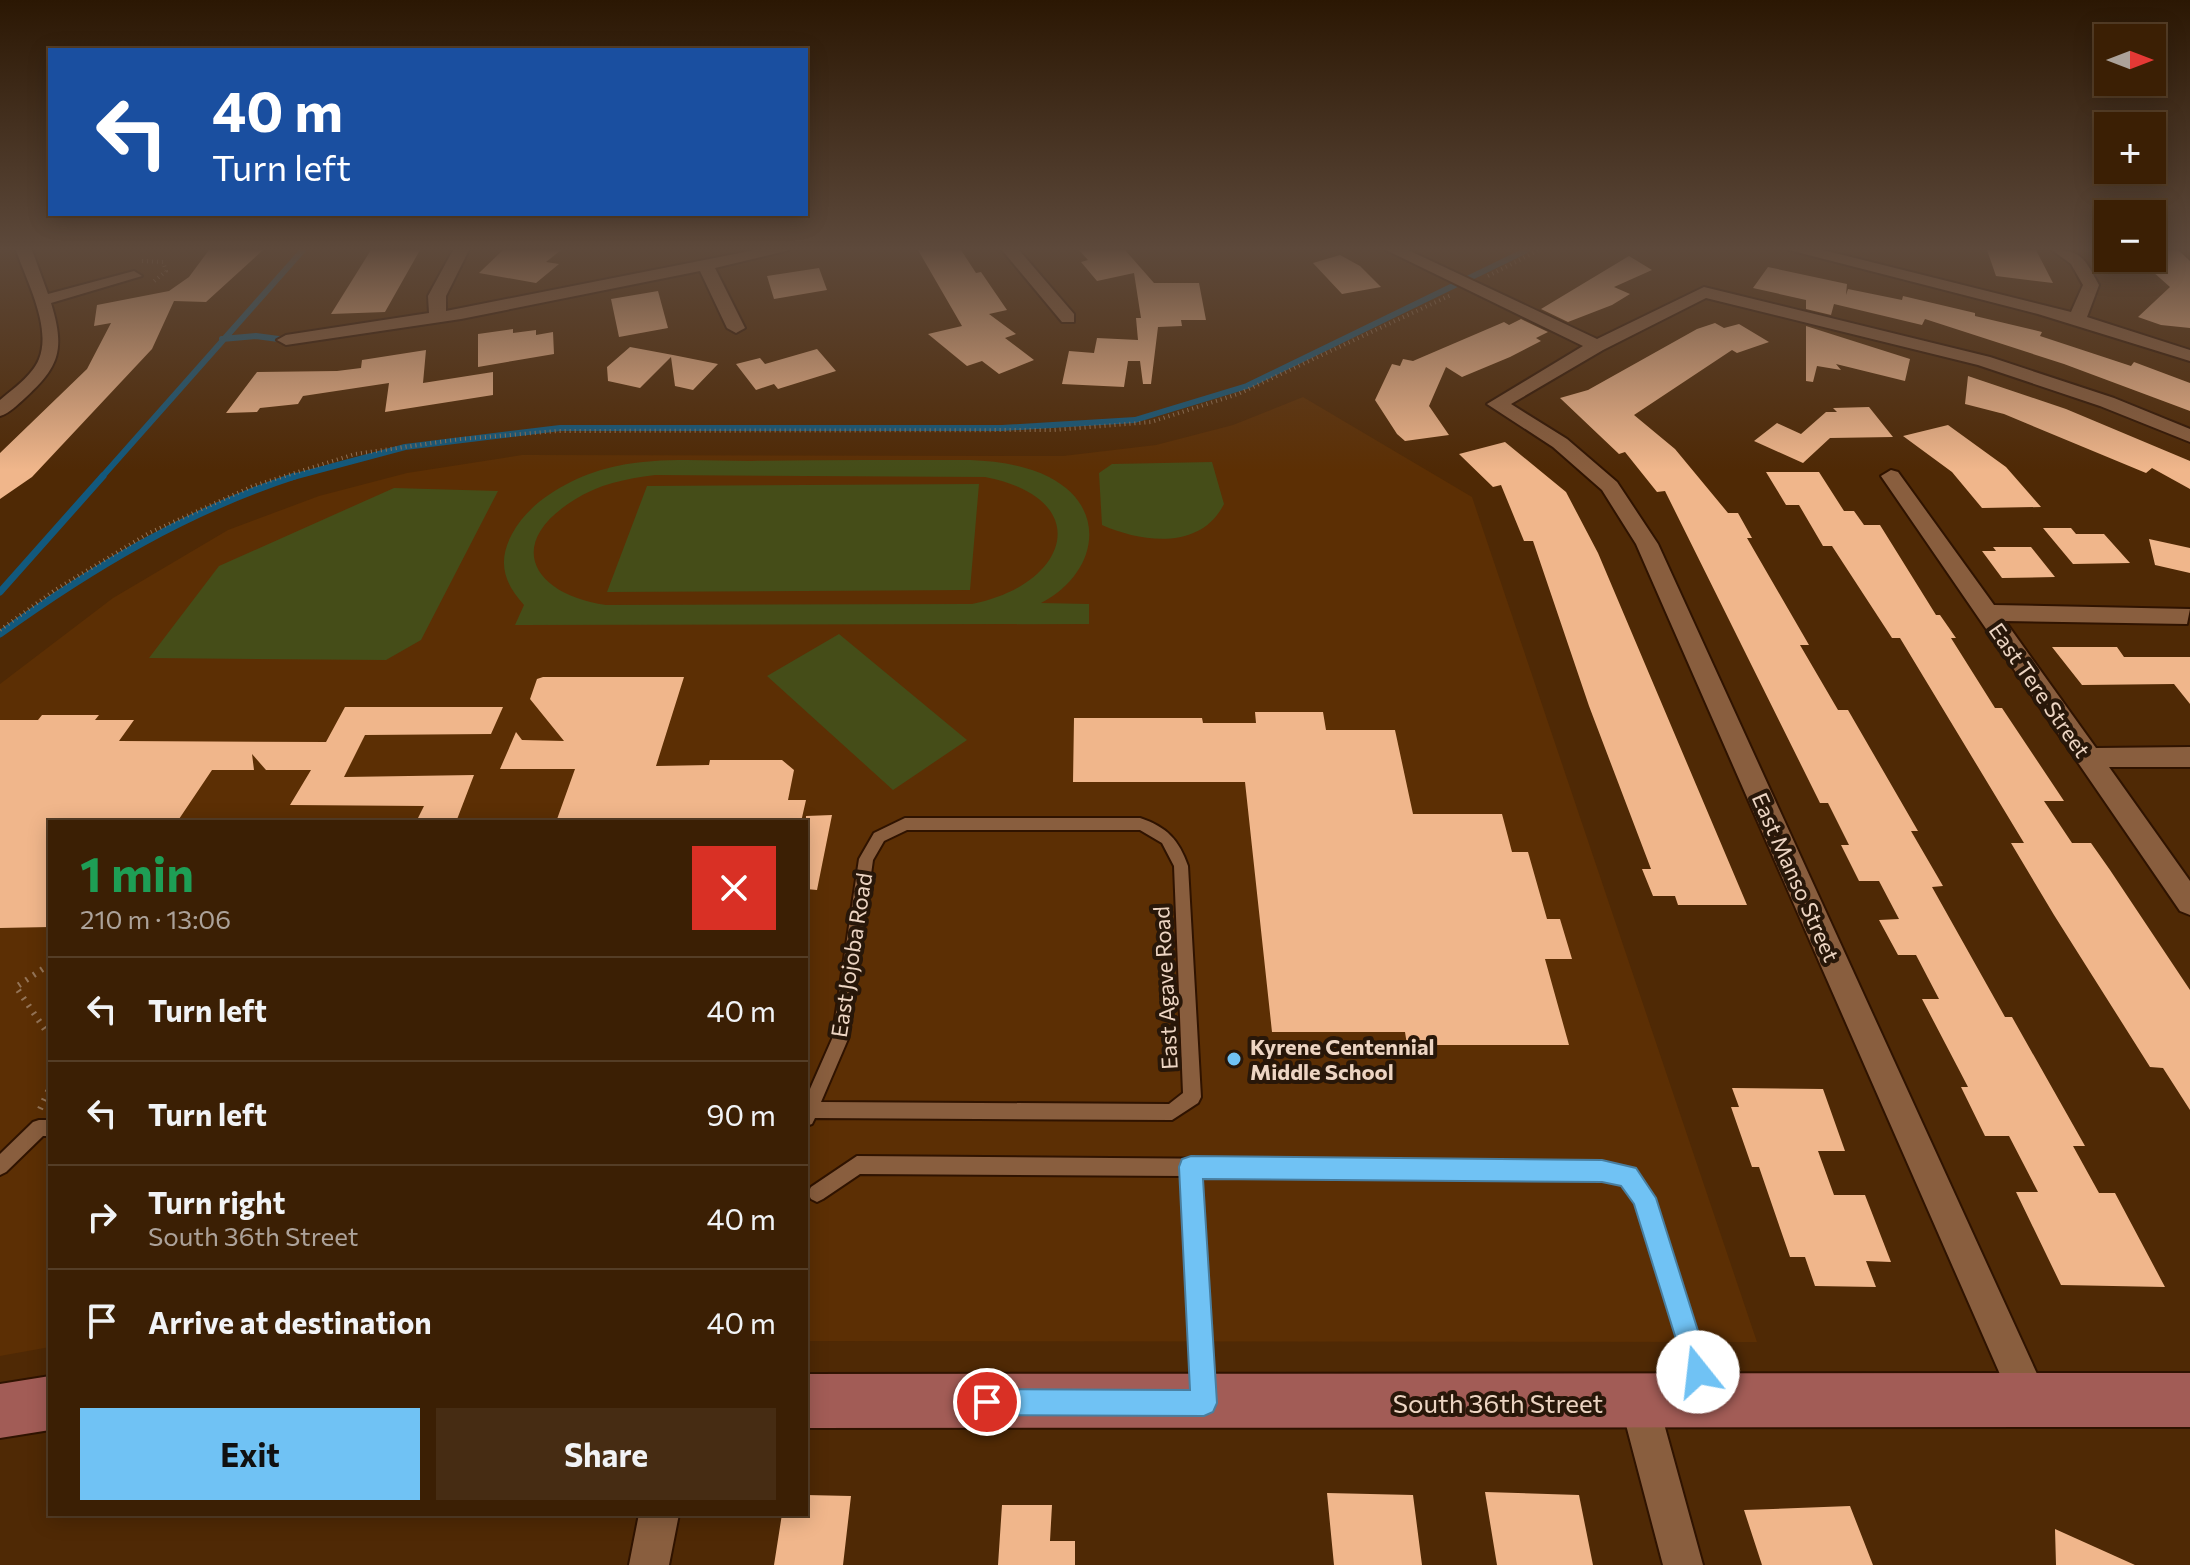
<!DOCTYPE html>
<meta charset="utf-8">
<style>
body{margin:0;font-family:Commissioner,sans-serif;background:#462c13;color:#f1f3f6;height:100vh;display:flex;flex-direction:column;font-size:30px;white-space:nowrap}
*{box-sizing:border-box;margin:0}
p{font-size:26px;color:#aca29a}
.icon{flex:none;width:44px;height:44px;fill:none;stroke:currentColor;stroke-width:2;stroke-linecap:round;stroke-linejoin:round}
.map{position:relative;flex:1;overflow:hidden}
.side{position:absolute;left:48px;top:820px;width:760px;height:696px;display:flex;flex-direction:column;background:#3b1f04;border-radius:0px;box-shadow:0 4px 20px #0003,0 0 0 2px #543d26}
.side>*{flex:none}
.hud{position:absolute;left:48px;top:48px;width:760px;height:168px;border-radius:0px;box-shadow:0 4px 20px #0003,0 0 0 2px #543d26;background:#1a4fa0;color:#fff;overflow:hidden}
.needle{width:52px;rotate:90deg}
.fabs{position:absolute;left:2094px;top:24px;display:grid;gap:16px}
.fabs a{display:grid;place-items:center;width:72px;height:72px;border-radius:0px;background:#3b1f04;box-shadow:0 4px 20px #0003,0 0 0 2px #543d26;font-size:40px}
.pin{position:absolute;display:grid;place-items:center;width:68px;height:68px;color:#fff;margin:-34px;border:4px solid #fff;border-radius:50%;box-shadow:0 2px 8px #0007}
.me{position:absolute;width:88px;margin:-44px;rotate:344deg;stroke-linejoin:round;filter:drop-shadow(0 0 6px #0008)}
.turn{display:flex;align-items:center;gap:28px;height:168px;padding:0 32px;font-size:36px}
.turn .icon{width:104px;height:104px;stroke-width:2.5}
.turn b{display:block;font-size:56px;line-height:68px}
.round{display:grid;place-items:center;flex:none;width:84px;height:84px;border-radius:0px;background:#462c13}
.overview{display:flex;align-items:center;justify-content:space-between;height:136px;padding:0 32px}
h1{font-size:48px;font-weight:700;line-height:60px;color:#1e9e55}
.cta{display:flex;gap:16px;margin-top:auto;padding:16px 32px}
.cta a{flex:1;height:92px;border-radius:0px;background:#70c2f4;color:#111;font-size:32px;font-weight:700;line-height:92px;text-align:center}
.cta a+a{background:#462c13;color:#f1f3f6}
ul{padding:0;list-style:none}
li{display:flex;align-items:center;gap:24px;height:104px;padding:0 32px;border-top:2px solid #543d26}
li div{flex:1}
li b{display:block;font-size:30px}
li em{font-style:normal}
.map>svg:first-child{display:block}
.built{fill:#5c2f04}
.green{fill:#454d18;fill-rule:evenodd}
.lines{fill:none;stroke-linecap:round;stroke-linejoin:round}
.stream-far1{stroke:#12597d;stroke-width:6}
.stream{stroke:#12597d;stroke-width:7}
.building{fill:#f0b68b}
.lane-casing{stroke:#2f1300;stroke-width:4}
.street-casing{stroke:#2f1300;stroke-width:4}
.secondary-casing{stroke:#2f1300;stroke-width:4}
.path-far1{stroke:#947457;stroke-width:4;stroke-dasharray:1 4;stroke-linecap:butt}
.path{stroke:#947457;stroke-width:6;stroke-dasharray:2 7;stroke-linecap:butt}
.lane{fill:#895e3e;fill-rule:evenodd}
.street{fill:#895e3e;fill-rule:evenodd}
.secondary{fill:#a25c56;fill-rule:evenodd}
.route{fill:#70c2f4;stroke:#497e9f;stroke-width:2}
.poi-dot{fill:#70c2f4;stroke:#281709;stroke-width:3}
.labels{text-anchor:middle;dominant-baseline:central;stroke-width:8;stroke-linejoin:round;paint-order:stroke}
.street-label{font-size:22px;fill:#edd5c3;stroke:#281709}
.poi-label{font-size:22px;font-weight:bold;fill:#edd5c3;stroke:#281709;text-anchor:start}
.near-street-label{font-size:26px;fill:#edd5c3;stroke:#281709}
</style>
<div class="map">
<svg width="2190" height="1565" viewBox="0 0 2190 1565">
<rect width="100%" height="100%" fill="#4f2905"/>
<path class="built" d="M1303 397 1472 497 1757 1342 806 1341V822H50V1347L0 1356V684L113 598 228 530 319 496 407 473 522 455 1063 456 1156 445 1233 425Z"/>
<path class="green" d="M970 460C997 461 1025 465 1049 477 1111 509 1096 575 1041 603L1089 604V624L515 625 524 605C504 583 497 562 512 534 531 498 578 474 617 466 660 457 706 461 751 461 824 460 897 460 970 460ZM655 475 985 477C1097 499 1069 585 972 604L606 605C535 595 502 545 574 500 599 484 625 479 655 475Z
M1212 462 1224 504C1201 550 1143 543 1102 525L1099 473 1112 464Z
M979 484 970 590 607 592 647 486Z
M394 488 498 491 421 640 386 660 149 658 219 566Z
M839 634 967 740 893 790 767 676Z"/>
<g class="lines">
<path class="stream-far1" d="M222 339 256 336 286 340
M101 478 303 250
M289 478 405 447 560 428H1002L1135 420 1247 386 1527 250"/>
<path class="stream" d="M0 592 103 476
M0 634C92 568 187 511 295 476"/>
</g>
<path class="building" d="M209 250H263L206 302 174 301 152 349 32 477 0 499V453L87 369 111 323 94 326 97 305 169 291 189 277Z
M371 250H420L385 312 331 314Z
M503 250H561L546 262 559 264 536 283 479 273Z
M918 250H961L976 273 981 272 1007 310 989 314 1016 334 1005 338 1034 360 999 374 982 361 967 366 928 334 962 326Z
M1079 250H1125L1154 283H1199L1206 320H1181L1182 326 1158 327 1151 384H1143L1140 361H1128L1124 387 1062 384 1069 351 1094 353 1097 338 1138 340 1136 318H1141L1134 273 1097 281 1081 262 1088 260Z
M1987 250H2036L2053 283 1996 276Z
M2152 250H2178L2190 261V328L2161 325 2138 317 2170 287 2152 271Z
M1340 255 1360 266 1381 287 1342 294 1313 263Z
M1629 256 1652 270 1614 287 1630 294 1612 305 1568 322 1541 309Z
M1768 267 1847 284 1846 295 1848 289 1902 300 1903 296 1975 313V316L2042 332 2040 336 2131 366 2134 362 2190 383V411L2064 364 1925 319 1922 325 1834 304 1831 315 1806 309V300L1753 288Z
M819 268 827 290 774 299 767 276Z
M658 291 668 328 619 337 611 299Z
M1521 319 1548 332 1536 338 1541 341 1510 357 1462 377 1446 367 1429 406 1449 435 1405 441 1397 434 1375 400 1392 364 1400 366 1403 359 1413 361 1504 322 1509 325Z
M1715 323 1724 328 1739 324 1769 342 1737 353 1732 350 1634 415 1675 449 1728 513H1738L1752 538H1747L1809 645H1800L1838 710H1848L1918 831H1911L1943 886 1932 887 2005 1017H2012L2085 1146H2073L2099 1193H2115L2165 1287 2061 1285 2016 1192H2038L2009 1136H1985L1961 1087H1968L1922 999H1939L1916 955H1898L1879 920 1899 919 1879 881H1859L1841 845H1849L1828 803H1820L1665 491 1657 492 1625 452 1619 454 1560 398 1588 390 1697 329Z
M1806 326 1910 359 1905 381 1836 364 1841 370 1817 366 1813 382 1806 381Z
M513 329V333L536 330V335L553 332 554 354 478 367V334Z
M630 347 673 355 718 364 693 390 675 386 671 357 640 388 608 381 607 367Z
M817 349 836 371 778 389 774 384 756 390 736 364 760 358 765 364Z
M426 350 423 383 493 372V395L385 412 389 383 303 396 298 404 260 408 257 412 226 413 257 372 337 371 361 368 362 360Z
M1968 376 2066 409 2190 461V489L2152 468 2146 473 2004 414 1965 404Z
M1869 407 1893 437 1830 438 1803 463 1754 441 1777 423 1801 434 1826 412H1837L1833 408Z
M1948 425 2006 467 2041 507 1982 508 1952 472 1903 436Z
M1505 442 1566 492 1598 553 1747 905H1678L1675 896H1653L1642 869H1651L1589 706 1533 541H1524L1501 485 1493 487 1459 454Z
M1766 472H1819L1844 511H1854L1864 525H1880L1936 615H1940L1956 638H1951L1995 708H2002L2064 801H2044L2072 843H2091L2110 870 2190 990V1110L2163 1068 2150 1067 2054 915 2011 843H2024L1900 638H1892L1832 546H1823L1799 505H1786Z
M2043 528H2071L2076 534H2104L2130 563 2073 564Z
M2149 539 2190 548V573L2155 565Z
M1993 547H2031L2055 577 2002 578 1982 551H1996Z
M2052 647H2117L2124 657H2190V704L2174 684 2082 685Z
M543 677H684L656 766 709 765 710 760H782L794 770 788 800H806L801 822H556L575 769H500L516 732 522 740 564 741 530 699 537 679Z
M345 707H503L491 734 365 735 344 777 474 775 456 822H416L424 806 290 805 311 770H266L252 754 254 770H212L177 822H50V927L0 928V720H38L42 715H99L95 720H134L119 741 326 742Z
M1255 712H1323L1326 730H1395L1413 814H1502L1512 852H1528L1547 919H1560L1572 959H1545L1569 1045H1407L1405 1032H1272L1245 782H1073L1074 718H1202L1203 723H1256Z
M832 815 817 890 806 889V816Z
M1732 1088 1823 1089 1845 1151H1818L1834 1195H1865L1891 1262 1866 1261 1876 1287 1815 1286 1805 1257H1790L1759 1167H1752L1731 1107H1739Z
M1485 1492 1579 1495 1593 1565H1497Z
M1327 1493 1413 1495 1422 1565H1334Z
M806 1495 851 1496 843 1565H774L782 1514H806Z
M1002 1505H1052L1050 1541H1075V1565H998Z
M1850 1506 1873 1565H1762L1744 1510Z
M2055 1529 2135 1565H2056Z"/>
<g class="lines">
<defs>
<path id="lane" d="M905 818H1140C1167 827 1179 840 1188 866L1201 1097 1198 1103 1172 1120 815 1118 812 1124 806 1126V1098L832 1039 859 859 874 833ZM907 830H1140L1162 843 1174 866 1183 1093 1169 1104 821 1102 848 1039 873 860 884 841Z
M39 1120H50V1136H43L6 1172 0 1175V1154L33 1122Z
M857 1156 1602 1162 1634 1170 1650 1192 1713 1390 1710 1397 1703 1400 1696 1397 1636 1203 1623 1184 1602 1180 1200 1176 1213 1390 1210 1397 1203 1400 1196 1397 1193 1390 1183 1176 860 1174 823 1199 817 1202 811 1199 808 1193 811 1187Z"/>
<path id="street" d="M16 250H32L48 294 134 271 142 276 51 303C65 349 60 366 25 398 17 405 10 413 0 416V400C13 389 32 376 39 359 52 327 26 280 16 250Z
M453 250H469L446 296V311L755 250H790L715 268 745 328 736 333 727 328 700 271 461 319 286 345 277 340 286 335 429 313 428 296Z
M1002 250H1019L1074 314V322H1062Z
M1386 250H1408L1597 339 1704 287 1990 357 2114 398 2190 429V442L2100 406 1978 365 1706 298 1603 350 1511 404 1567 439 1617 482 1658 544 2043 1387 2049 1400 2043 1413 2030 1419 2017 1413 1636 544 1602 490 1553 447 1487 404 1583 346Z
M1789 250H1822L1847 256 2071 312 2083 285 2071 264 2052 250C2083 250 2085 260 2099 285L2087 317 2190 350V361L2038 314Z
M1891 470 1898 472 1994 605 2190 609 2187 624 2005 621 2096 748 2190 747V767H2109L2190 881V915L2180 911 1881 476Z
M1639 1383 1652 1389 1658 1402 1703 1565H1663L1620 1402 1626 1389Z
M639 1514H679L669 1565H629Z"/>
<path id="secondary" d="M2190 1373V1427L806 1428V1374Z
M50 1376V1430L0 1438V1384Z"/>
</defs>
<use href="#lane" class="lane-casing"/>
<use href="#street" class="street-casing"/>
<use href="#secondary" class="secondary-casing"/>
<path class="path-far1" d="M142 261 163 262 166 271 152 283
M1488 276 1539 250
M0 630 55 590 149 533 253 486 355 454 461 439 558 431 1054 430 1151 422 1238 394 1451 295"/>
<path class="path" d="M50 964 16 987 50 1037
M40 1109 50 1087"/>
<use href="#lane" class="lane"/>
<use href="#street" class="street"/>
<use href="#secondary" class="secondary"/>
</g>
<linearGradient id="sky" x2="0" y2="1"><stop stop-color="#2b1703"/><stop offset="0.53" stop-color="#5d493b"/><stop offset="1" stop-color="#5d493b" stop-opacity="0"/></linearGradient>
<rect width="2190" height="470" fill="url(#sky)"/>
<path class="route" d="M1191 1156 1602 1160 1636 1168 1656 1198 1711 1372 1707 1381 1698 1385 1689 1381 1634 1204 1621 1186 1602 1182 1203 1179 1217 1403 1213 1412 1204 1416 987 1415 978 1411 974 1402 978 1393 987 1389 1190 1390 1179 1167 1182 1159Z"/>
<circle class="poi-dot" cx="1234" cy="1059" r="8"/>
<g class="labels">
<g class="street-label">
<text transform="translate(2040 690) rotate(55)">East Tere Street</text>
<text transform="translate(1796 877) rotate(66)">East Manso Street</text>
<text transform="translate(851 955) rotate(-81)">East Jojoba Road</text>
<text transform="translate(1165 988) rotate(-93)">East Agave Road</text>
</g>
<g class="poi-label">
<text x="1250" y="1046">Kyrene Centennial<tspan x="1250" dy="25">Middle School</tspan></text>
</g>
<g class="near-street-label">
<text x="1498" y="1402">South 36th Street</text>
</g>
</g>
</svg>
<div class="fabs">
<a><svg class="needle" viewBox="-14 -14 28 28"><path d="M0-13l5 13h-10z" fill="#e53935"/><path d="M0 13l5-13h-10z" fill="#aca29a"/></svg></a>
<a>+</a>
<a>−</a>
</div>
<div class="pin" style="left:987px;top:1402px;background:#d93025"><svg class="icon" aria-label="arrive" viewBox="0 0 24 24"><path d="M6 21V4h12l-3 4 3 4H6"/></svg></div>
<svg class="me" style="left:1698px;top:1372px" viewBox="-20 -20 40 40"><circle r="19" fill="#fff"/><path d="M0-13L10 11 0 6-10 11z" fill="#70c2f4"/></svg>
<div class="hud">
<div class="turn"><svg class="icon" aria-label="left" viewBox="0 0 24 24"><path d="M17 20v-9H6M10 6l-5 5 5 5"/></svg><div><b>40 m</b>Turn left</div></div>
</div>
<section class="side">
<div class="overview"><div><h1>1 min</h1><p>210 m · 13:06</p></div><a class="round" style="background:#d93025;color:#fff"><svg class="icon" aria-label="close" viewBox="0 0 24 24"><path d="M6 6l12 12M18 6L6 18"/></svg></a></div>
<ul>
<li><svg class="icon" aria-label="left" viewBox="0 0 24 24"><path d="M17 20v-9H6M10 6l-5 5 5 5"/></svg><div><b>Turn left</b></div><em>40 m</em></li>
<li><svg class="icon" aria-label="left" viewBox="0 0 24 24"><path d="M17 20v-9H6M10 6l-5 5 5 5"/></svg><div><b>Turn left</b></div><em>90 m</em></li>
<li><svg class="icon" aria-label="right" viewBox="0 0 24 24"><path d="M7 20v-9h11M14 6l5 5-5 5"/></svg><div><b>Turn right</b><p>South 36th Street</p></div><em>40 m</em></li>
<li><svg class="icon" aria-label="arrive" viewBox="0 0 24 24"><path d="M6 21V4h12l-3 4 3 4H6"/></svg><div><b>Arrive at destination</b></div><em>40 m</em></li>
</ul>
<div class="cta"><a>Exit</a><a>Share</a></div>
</section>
</div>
